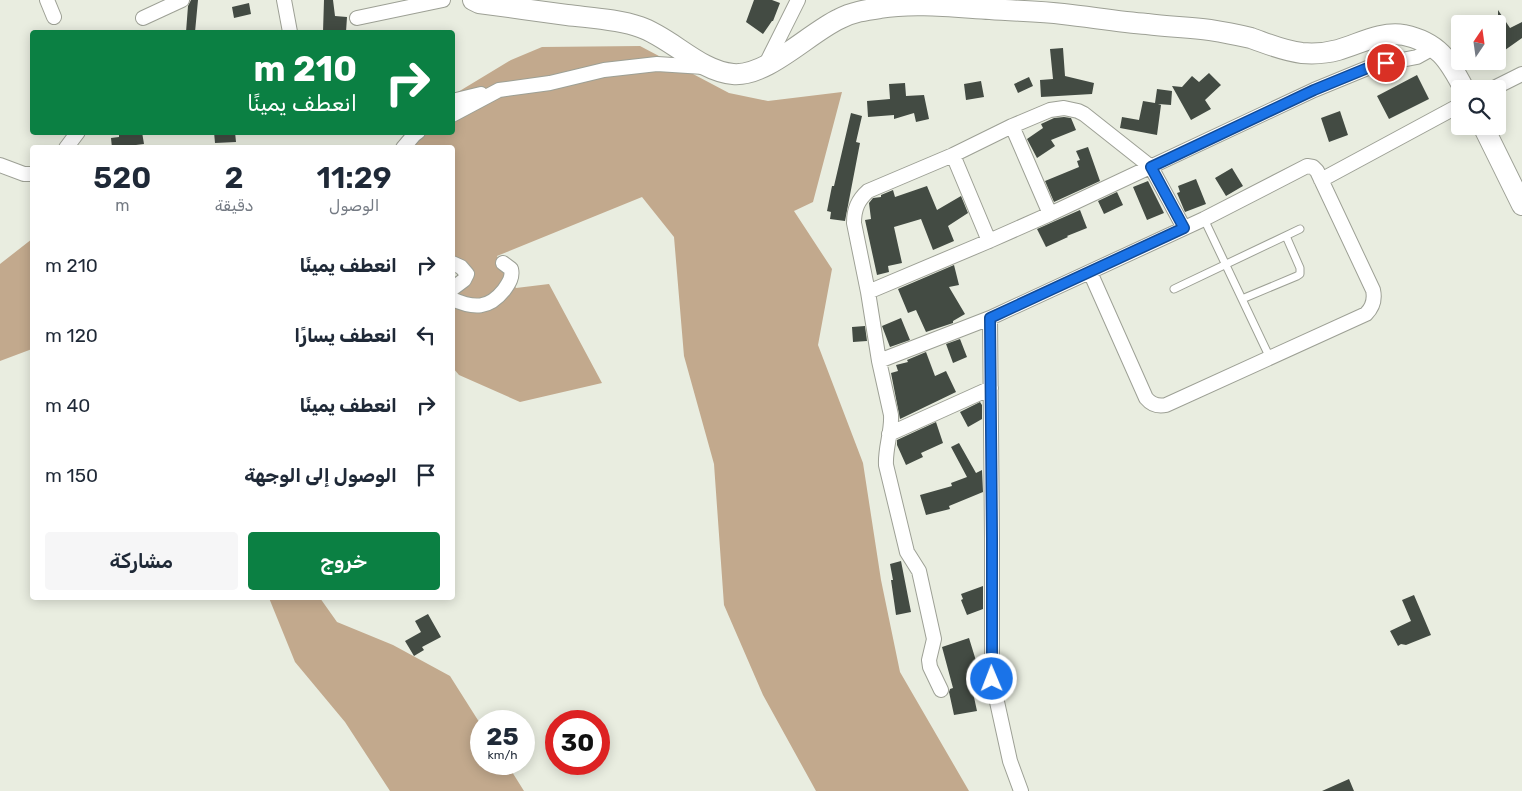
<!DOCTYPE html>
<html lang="ar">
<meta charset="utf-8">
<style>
body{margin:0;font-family:Rubik,Cairo,sans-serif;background:#f6f6f7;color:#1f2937;direction:rtl;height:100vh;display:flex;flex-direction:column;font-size:19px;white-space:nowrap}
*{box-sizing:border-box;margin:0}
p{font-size:16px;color:#747a83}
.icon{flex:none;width:28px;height:28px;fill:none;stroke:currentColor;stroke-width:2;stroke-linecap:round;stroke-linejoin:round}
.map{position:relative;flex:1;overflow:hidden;direction:ltr}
.drawer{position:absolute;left:30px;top:145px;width:425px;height:455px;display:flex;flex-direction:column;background:#fff;border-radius:5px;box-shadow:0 2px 12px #0003;direction:rtl}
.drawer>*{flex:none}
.top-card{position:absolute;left:30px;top:30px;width:425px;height:105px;border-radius:5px;box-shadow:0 2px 12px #0003;direction:rtl;background:#0b8043;color:#fff;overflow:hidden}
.needle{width:32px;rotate:13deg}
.tools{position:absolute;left:1451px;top:15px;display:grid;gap:10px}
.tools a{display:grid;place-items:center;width:55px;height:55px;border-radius:5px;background:#fff;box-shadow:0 2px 12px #0003;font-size:25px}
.speed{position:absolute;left:470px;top:710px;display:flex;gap:10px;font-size:25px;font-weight:700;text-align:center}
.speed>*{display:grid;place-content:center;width:65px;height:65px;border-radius:50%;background:#fff;box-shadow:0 2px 12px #0003;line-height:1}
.speed small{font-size:12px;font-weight:400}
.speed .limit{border:8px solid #d22;background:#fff;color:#111}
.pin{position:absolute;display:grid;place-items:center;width:42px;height:42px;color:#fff;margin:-21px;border:2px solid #fff;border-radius:50%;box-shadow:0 1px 5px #0007}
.me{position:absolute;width:55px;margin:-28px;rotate:359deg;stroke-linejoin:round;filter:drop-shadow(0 0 4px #0008)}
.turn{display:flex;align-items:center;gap:18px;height:105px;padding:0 15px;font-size:22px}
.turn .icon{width:65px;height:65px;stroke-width:2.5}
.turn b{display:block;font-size:35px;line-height:42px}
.eta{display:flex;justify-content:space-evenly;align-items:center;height:85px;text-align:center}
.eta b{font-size:30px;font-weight:600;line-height:35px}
.action{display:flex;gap:10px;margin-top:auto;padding:10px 15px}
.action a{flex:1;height:58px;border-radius:5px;background:#0b8043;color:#fff;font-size:20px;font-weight:600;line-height:58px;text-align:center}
.action a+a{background:#f6f6f7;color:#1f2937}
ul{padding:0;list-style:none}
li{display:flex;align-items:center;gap:15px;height:70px;padding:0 15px}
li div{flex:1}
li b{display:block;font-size:19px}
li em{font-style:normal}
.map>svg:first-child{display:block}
.forest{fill:#c2a98d}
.building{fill:#434b43}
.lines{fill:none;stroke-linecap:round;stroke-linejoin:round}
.service-casing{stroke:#9da095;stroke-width:9}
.minor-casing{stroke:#9da095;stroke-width:16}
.secondary-casing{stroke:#9da095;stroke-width:22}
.service{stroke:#fff;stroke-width:7}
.minor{stroke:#fff;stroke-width:14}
.secondary{stroke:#fff;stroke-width:20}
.route-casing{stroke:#114b97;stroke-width:12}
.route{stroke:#1a73e8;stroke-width:9}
</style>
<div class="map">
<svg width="1522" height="791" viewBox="0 0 1522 791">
<rect width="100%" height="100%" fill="#e9ede0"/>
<path class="forest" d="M640 46 729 93 768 101 842 92 813 202 794 211 832 269 818 345 863 463 881 580 900 672 969 791H816L763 695 724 605 714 464 684 356 674 237 642 197 497 256 516 288 549 284 602 383 520 402 459 375 453 368V289L464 280 453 263 452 148H393L410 133 452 132 453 95 511 60 542 47Z
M32 239V349L0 361V264Z
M269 598H320L337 622 393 645 450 676 481 725V764H507L524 791H390L345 722 295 662Z"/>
<path class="building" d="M191 0H198L195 32H186L188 6Z
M324 0H333L335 16 347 17 346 32H323Z
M754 0H772L780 3 773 21H772L763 34 746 22Z
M249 3 251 14 234 18 232 7Z
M1498 10 1510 28 1522 22V38L1498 55Z
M1063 48 1065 76 1094 83 1092 94 1041 97 1040 80 1053 79 1050 49Z
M1209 73 1221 85 1205 100 1211 109 1191 120 1172 86 1182 87 1192 76 1199 82Z
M1417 75 1429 99 1389 119 1377 96Z
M1029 77 1033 86 1018 93 1014 84Z
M981 81 984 97 966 100 964 84Z
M905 83 906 96 924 95 929 119 916 122 914 113 894 119V115L868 117 867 101 890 99 889 84Z
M1157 89 1172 91 1171 105 1158 104 1161 105 1157 135 1120 128 1122 117 1139 120 1143 101 1155 103Z
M1340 111 1348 135 1329 142 1321 118Z
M851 113 862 116 856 142 860 143 845 221 830 219 831 212 827 211 832 186H834Z
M1064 117 1071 118 1076 130 1051 140 1055 146 1037 158 1027 139 1043 128 1041 124 1054 118Z
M119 132H142L144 144 112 148 111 138 119 137Z
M214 132H235L236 142 215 143Z
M1088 147 1100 181 1054 202 1045 181 1079 167 1077 161 1080 160 1076 151Z
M1232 168 1243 186 1226 196 1215 178Z
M1196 179 1206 204 1185 212 1177 193 1180 192 1178 186Z
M1148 181 1164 213 1147 220 1133 187Z
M927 186 937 210 961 196 968 213 948 226 954 241 933 250 921 219 894 227 902 263 888 266 889 272 877 275 865 220 871 219 869 203 873 198 881 197V195L893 190 895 197Z
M1117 192 1123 205 1104 214 1098 201Z
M1080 210 1087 228 1067 236 1068 237 1046 247 1037 229Z
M954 265 959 285 949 287 965 314 953 321V323L926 332 916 310 908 313 898 289Z
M901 318 910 340 890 347 882 326Z
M865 326 867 341 853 342 852 327Z
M960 339 967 357 953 363 946 344Z
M926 352 935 376 946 371 956 392 900 419 891 373 898 371 896 365 908 362 907 360Z
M980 402 982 405V419L968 427 960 412Z
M936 422 943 443 921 453 923 457 906 465 897 445V440Z
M959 443 976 473 982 470 983 492 949 506 950 509 926 515 920 495 952 486 951 483 967 477 951 447Z
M901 561 911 612 896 615 891 580H893L890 564Z
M983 586V609L967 615 961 600 963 599 961 594Z
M1414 595 1431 635 1406 645 1401 644 1398 646 1390 631 1411 621 1402 600Z
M428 614 441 637 422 647 424 650 414 656 405 641 421 632 415 621Z
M969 638 977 664 975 665 983 684 972 688 977 711 954 715 949 692 950 689 953 688 942 647Z
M1349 779 1354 791H1322Z"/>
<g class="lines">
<defs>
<path id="service" d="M1204 219 1270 358
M1174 289 1300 229
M1242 299 1297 276 1300 274V268L1286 236"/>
<path id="minor" d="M47 0 54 17
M284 0 290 32
M143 18 182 0
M357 18 443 0
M765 66 798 0
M1492 89 1522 74
M452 101 481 94
M452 115 499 90 550 83 604 70 657 64 704 67
M1012 126 1050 214
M66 148 78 132
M403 148 414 135 418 132
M953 155 989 241
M0 165 24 174H32
M1321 180 1460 105
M452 263 461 267 467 274 464 280 452 289
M868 292 989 241 1050 214 1314 90 1370 67 1386 63 1417 57 1435 47
M452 299C474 309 489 309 504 290 509 283 513 277 511 269L503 263
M990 318 992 537V679L1010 761 1021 791
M879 361 990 318 1204 219 1307 166 1313 167 1317 171 1373 290C1375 299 1373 307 1366 314L1166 405C1157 407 1151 404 1146 398L1090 272
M889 434 991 388
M941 690 930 667 929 660 934 639 919 571 907 552 886 465C885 448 892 432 891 415L879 361 868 292 854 223C854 209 858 200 868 191L953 155 1012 126 1050 110 1064 108 1078 111 1084 114 1151 167 1184 228"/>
<path id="secondary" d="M473 0 479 3C508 7 538 11 567 15 591 18 617 19 640 27 672 38 699 71 733 74 767 77 809 33 839 19 852 12 866 10 880 8 913 2 956 7 990 9 1014 11 1039 11 1063 14 1091 17 1119 22 1147 24 1168 27 1189 27 1210 30 1223 32 1238 35 1251 38 1268 44 1284 51 1302 53 1314 54 1327 53 1338 50 1359 44 1381 31 1404 35 1438 42 1449 60 1464 89
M1483 126 1522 205"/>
</defs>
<use href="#service" class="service-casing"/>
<use href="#minor" class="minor-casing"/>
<use href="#secondary" class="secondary-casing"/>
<use href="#service" class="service"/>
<use href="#minor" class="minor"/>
<use href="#secondary" class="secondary"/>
</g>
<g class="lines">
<defs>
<path id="route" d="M992 679V538L990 318 1184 228 1151 167 1314 90 1370 67 1386 63"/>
</defs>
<use href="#route" class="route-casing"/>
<use href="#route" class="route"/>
</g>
</svg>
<div class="tools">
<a><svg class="needle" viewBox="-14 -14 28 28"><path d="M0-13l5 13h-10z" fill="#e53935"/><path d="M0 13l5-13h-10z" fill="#747a83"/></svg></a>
<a><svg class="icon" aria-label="search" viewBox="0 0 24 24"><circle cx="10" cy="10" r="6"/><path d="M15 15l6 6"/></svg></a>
</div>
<div class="speed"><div>25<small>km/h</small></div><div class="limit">30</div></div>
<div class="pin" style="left:1386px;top:63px;background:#d93025"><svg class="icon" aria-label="arrive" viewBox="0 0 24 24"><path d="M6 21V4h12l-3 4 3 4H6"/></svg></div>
<svg class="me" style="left:992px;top:679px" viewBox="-20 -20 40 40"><circle r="17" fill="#1a73e8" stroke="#fff" stroke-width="3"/><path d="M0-11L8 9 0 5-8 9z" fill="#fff"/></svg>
<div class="top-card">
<div class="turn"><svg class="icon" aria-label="right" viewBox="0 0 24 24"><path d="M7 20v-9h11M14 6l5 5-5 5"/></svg><div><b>210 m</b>انعطف يمينًا</div></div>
</div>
<section class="drawer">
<div class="eta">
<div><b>11:29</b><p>الوصول</p></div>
<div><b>2</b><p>دقيقة</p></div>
<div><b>520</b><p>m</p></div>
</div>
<ul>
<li><svg class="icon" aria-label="right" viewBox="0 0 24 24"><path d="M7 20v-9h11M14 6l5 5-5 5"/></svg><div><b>انعطف يمينًا</b></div><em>210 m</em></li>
<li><svg class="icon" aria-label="left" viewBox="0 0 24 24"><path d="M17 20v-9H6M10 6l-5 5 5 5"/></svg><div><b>انعطف يسارًا</b></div><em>120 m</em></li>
<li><svg class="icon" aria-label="right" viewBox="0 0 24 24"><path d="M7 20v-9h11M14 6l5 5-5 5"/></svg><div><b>انعطف يمينًا</b></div><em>40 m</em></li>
<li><svg class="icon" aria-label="arrive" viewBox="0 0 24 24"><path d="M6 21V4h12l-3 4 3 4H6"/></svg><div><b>الوصول إلى الوجهة</b></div><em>150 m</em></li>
</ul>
<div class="action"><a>خروج</a><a>مشاركة</a></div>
</section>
</div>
